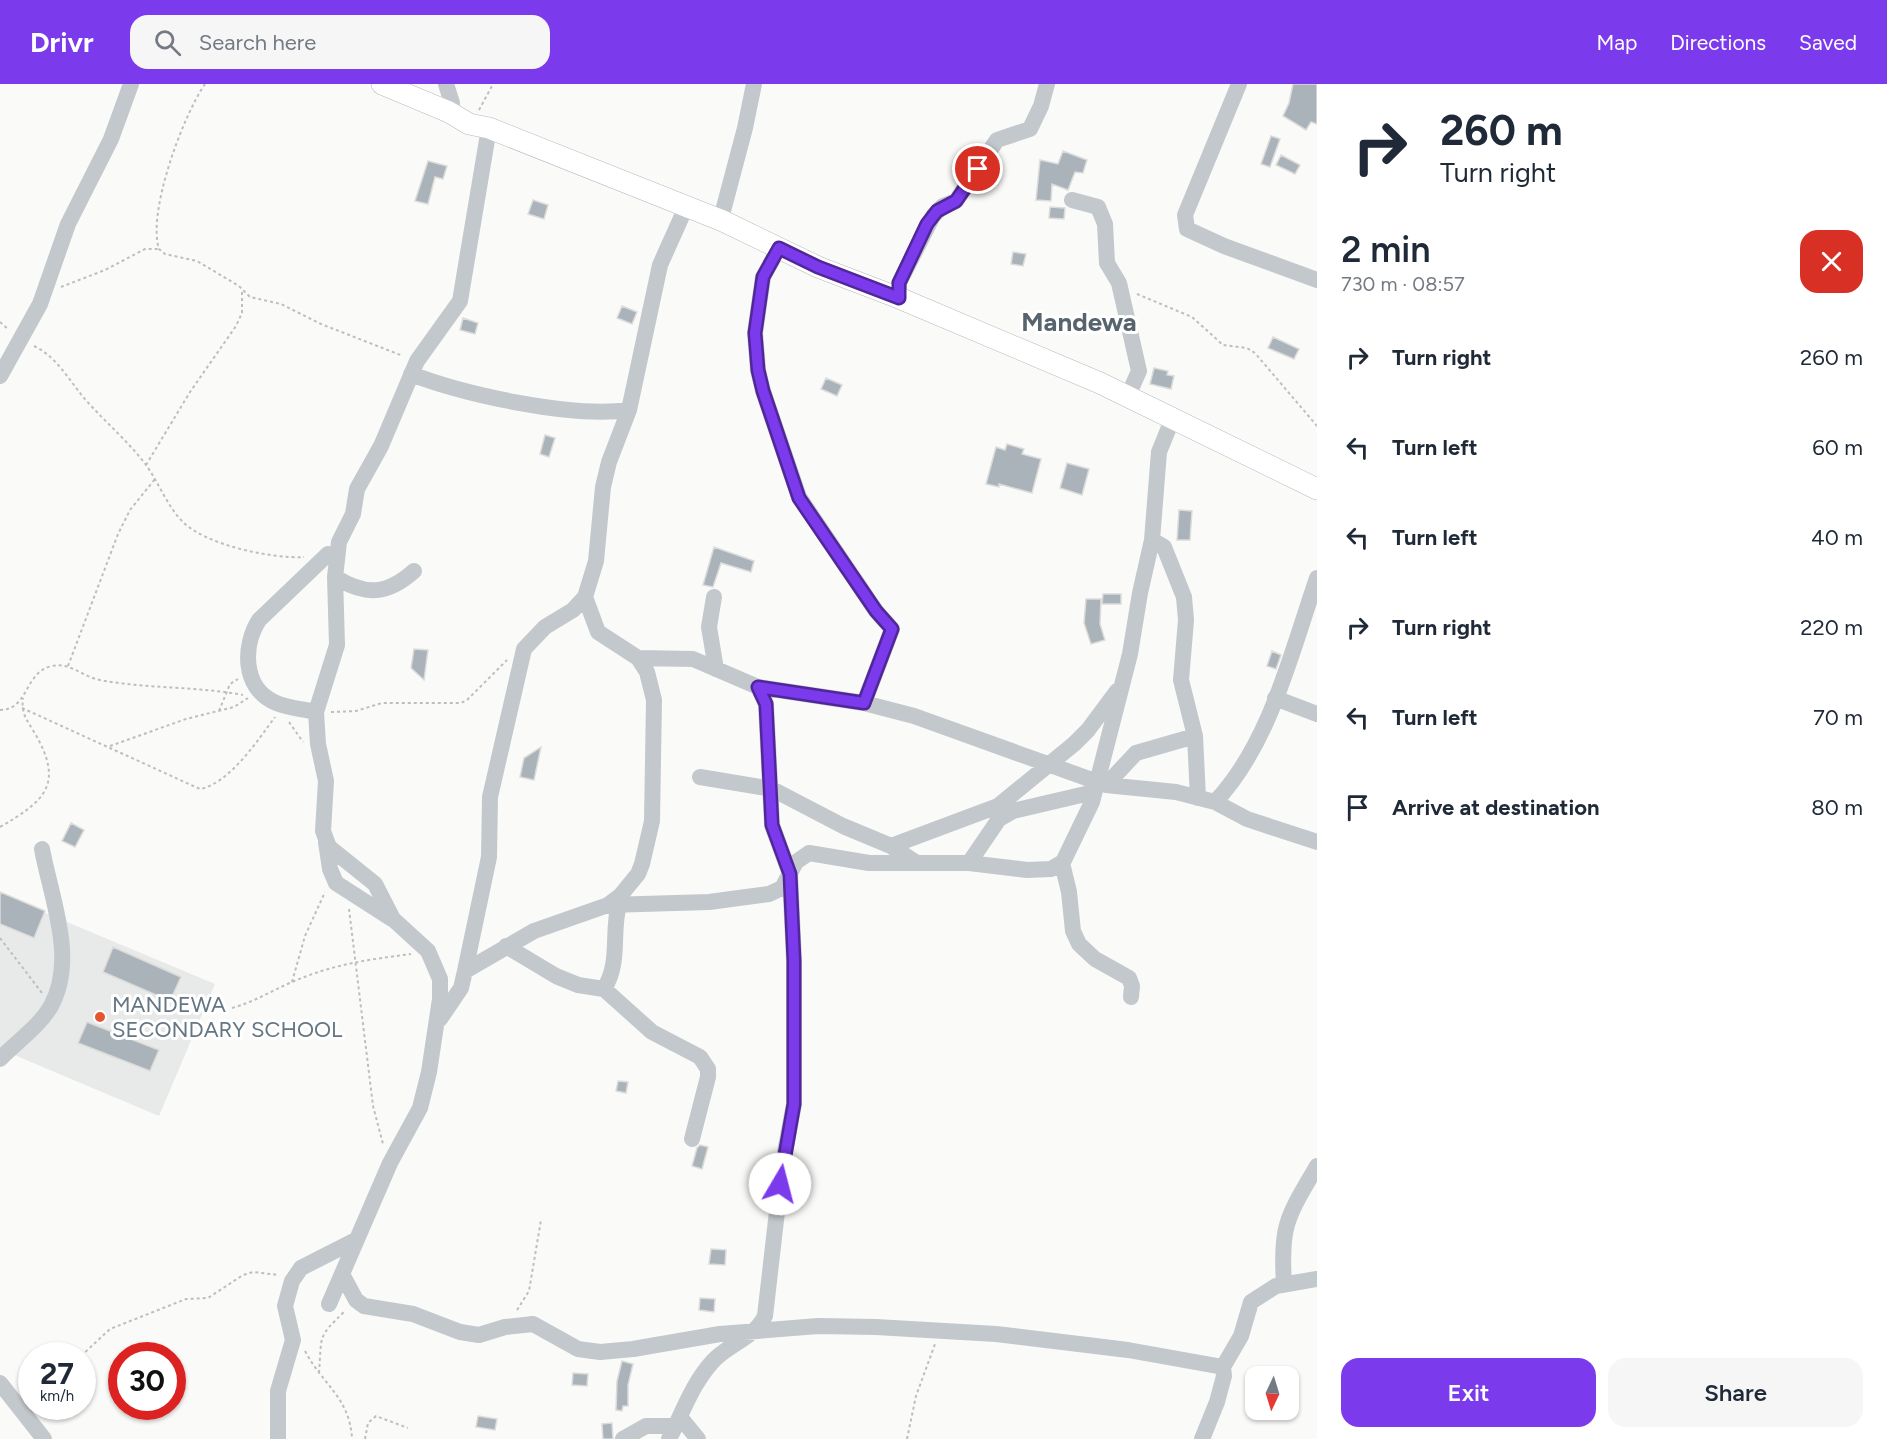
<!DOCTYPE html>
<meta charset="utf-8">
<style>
body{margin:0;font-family:Figtree,sans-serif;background:#f6f6f7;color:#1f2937;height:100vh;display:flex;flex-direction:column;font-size:22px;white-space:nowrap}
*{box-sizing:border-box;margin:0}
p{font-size:20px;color:#747a83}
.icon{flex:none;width:33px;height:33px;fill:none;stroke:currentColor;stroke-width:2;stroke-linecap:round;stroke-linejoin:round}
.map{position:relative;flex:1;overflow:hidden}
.panel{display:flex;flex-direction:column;background:#fff;width:570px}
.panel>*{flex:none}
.hud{background:#fff;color:#1f2937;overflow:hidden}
.needle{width:39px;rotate:184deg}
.controls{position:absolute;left:1245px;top:1282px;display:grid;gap:12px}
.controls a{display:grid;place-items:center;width:54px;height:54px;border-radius:12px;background:#fff;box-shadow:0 2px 4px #0004;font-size:30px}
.speed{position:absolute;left:18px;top:1258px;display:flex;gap:12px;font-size:30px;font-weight:700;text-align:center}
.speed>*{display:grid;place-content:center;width:78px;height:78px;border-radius:50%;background:#fff;box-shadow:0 2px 4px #0004;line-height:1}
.speed small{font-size:15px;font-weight:400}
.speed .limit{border:9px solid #d22;background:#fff;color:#111}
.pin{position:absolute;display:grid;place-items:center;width:51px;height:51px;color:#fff;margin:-26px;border:3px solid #fff;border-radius:50%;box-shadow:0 2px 6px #0007}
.me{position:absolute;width:66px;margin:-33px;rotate:8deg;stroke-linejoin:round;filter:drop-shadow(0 0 4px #0008)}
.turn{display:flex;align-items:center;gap:21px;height:126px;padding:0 24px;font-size:27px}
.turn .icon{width:78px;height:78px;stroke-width:2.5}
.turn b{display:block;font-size:42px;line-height:51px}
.round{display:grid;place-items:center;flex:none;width:63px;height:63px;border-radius:18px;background:#f6f6f7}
.head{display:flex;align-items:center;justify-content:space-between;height:102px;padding:0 24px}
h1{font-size:36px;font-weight:600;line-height:45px}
.primary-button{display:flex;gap:12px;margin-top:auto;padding:12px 24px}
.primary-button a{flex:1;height:69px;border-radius:18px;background:#7c3aed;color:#fff;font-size:24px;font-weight:600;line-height:69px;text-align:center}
.primary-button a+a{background:#f6f6f7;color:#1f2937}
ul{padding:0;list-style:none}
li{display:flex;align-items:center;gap:18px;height:90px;padding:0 24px}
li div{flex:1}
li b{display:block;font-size:22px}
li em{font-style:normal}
header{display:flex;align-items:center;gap:36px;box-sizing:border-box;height:84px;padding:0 30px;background:#7c3aed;color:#fff}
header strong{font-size:28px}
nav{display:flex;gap:33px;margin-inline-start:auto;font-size:21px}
.search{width:420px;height:54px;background:#f6f6f7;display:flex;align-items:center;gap:15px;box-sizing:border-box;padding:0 21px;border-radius:18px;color:#747a83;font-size:22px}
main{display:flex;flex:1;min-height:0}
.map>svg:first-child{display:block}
.built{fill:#e8e9e9}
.building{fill:#aab3b9;stroke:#dcdcda;stroke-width:1.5}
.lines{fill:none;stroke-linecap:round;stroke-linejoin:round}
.major-casing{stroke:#b5babe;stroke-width:22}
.path{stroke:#bbbfc2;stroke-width:2;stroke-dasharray:3 3;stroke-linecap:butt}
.minor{stroke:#c3c8cc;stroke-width:16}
.major{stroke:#fff;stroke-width:21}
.route-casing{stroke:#51269a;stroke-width:15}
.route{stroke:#7c3aed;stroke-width:10}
.poi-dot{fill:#e4572e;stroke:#fff;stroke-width:2}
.labels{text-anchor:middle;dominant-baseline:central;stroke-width:6;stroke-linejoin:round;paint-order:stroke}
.poi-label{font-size:22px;fill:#657683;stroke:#fff;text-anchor:start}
.quarter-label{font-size:26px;font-weight:bold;fill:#57646e;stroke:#fff}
</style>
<header>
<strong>Drivr</strong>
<div class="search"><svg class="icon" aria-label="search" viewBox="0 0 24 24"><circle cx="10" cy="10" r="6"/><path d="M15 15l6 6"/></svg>Search here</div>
<nav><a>Map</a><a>Directions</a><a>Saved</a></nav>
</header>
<main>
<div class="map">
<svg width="1317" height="1355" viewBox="0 0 1317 1355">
<rect width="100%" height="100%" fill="#fafaf8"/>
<path class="built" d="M0 810 215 900 159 1032 0 965Z"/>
<path class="building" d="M1293 0H1317V40L1311 38 1306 46 1283 32 1289 19Z
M1271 52 1280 55 1270 83 1261 80Z
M1063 67 1087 76 1083 89 1075 88 1068 106 1052 100 1051 117 1036 116 1040 76 1058 80Z
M1281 71 1300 81 1295 90 1276 81Z
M428 77 447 82 443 95 435 93 428 120 415 117Z
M533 116 548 121 544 135 528 130Z
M1050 123 1065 124 1064 135 1049 134Z
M1013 168 1026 170 1023 182 1011 180Z
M622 222 637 228 632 240 617 234Z
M463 234 478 239 475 250 460 246Z
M1273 253 1299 265 1294 275 1268 264Z
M1154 284 1168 287 1167 291 1174 292 1171 305 1150 300Z
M826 294 842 301 837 312 821 305Z
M545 351 555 354 549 373 540 370Z
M1007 360 1024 365 1022 370 1041 375 1032 409 999 400V403L986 400 996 363 1005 366Z
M1067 379 1089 385 1082 411 1060 404Z
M1179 426 1192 427 1190 456H1177Z
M714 463 754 477 751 488 721 479 713 503 703 501Z
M1103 510H1121V520H1102Z
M1086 515H1101L1100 540 1105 556 1091 560 1084 539Z
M414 565 428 566 424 596 411 584Z
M1272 567 1281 571 1276 585 1267 582Z
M541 663 534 696 520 693 524 674Z
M71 739 84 746 75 763 62 757Z
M0 808 45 827 34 854 0 840Z
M113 863 181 893 170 917 103 888Z
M87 938 159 966 150 987 78 959Z
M618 997 628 998 626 1009 616 1007Z
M700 1061 708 1063 702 1085 692 1082 697 1064Z
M711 1165 726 1166 725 1181 709 1180Z
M700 1214 715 1215 714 1228 699 1226Z
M622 1277 633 1280 628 1301V1322H623L622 1327 616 1326 617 1297Z
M573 1289 588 1290 587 1302 572 1301Z
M478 1332 497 1335 495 1346 476 1343Z
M612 1339 613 1355H603L602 1340Z"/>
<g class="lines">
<defs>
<path id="major" d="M382 0 449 28 469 40 489 44 723 137 818 183 899 214 1100 299 1317 405"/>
</defs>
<use href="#major" class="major-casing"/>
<path class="path" d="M205 0C183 32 147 128 159 165L165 170 197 177 239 202 250 213 281 220 321 240 403 272
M479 26 493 0
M61 203 105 186 145 165H159
M1137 210 1192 233 1223 261 1247 264 1255 269 1317 342
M0 238 9 246
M34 262C56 272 69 296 84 314 104 337 128 357 146 381 159 399 167 422 183 438 206 461 272 475 304 473
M146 381 190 308 236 242 242 229V205
M68 582 118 450 130 426 155 395
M22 624 200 705C230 699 258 656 275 633
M0 626C29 626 24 588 52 582 70 578 83 593 100 596 147 605 196 602 243 611
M219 627 230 600 238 595
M331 628 356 627 382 619H461L467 616 507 576
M289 638 303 658
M110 662 186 635 234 623 248 614
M0 743C45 717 65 700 34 648 27 636 21 630 23 614
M349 825 373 1022 383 1060
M0 854 42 909
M292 898 305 852 325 808
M232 924C254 918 271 907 292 898 334 880 366 876 411 870
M517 1226 529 1207 541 1136
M305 1267C323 1301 350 1314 352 1355
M81 1272 110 1245 186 1215 208 1214 243 1191 253 1188 279 1191
M319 1289C322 1250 317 1254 345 1227
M21 1300 32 1295
M365 1355 368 1339 376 1332 408 1344
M907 1355 916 1312 935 1260"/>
<path class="minor" d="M446 0 452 19 449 28
M1239 0 1185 131 1187 145 1224 162 1317 196
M1072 116 1098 123 1105 140 1107 179 1119 199 1139 287 1131 305 1133 315
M686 123 660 181 629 326 609 378 603 403 596 477 585 513 598 548 638 574 693 575 758 603 864 619 914 632 1106 701 1176 708 1215 718 1247 735 1317 758
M723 137V127L745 44 754 0
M779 164 763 193 755 249 758 286 763 307 799 413 876 527 892 545 864 619
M899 214V199L933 132 943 122 956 117 997 56 1030 45 1041 22 1047 0
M411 290C466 311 571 334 629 326
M0 292 40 220 68 140 111 55 131 0
M1172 336 1159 368 1152 456 1164 463 1184 513 1186 536 1181 596 1195 652 1198 714
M335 493C366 512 387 511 414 487
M714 513 709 543 716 585
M1275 614 1317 630
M316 628C302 625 287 624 274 618 242 603 243 561 259 536L328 470
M700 693 772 705 843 742 891 762 915 778
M1106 701 1136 669 1195 652
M1215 718C1270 660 1291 569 1317 494
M998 722 1074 660 1088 646 1117 607
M326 758 330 785 336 799 392 835
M891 762 998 722H1009
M969 779 999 735 1013 727 1094 708
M1062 779 1069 808 1073 847 1079 860 1095 875 1129 894 1132 902 1131 913
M608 821 620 812 638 790 642 780 652 737 654 616 647 588 638 574
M506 862 556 892 578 901 604 905 652 948 700 973 708 985V993L692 1055
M465 887 489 773 490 713 524 565 545 543 573 526 585 513
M604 905C621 878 611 849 619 820
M440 935 461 904 465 887 534 847 608 821 709 818 769 810 782 804 796 778 809 769 869 779H969L1027 786 1051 785 1063 778 1092 718 1130 570 1140 509 1152 456
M0 975C16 958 39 943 51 922 77 875 51 814 42 765
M342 1190 356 1216 364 1222 413 1230 460 1248 479 1251 505 1243 533 1240 578 1265 600 1268 633 1265 720 1250 818 1242 876 1243 996 1250 1128 1266 1223 1283
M1284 1199C1280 1140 1288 1132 1317 1082
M329 1220 390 1079 420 1024 429 988 440 915V895L428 867 393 835 375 800 329 763 323 747 326 697 318 660 316 628 337 561 335 493 339 458 353 430 357 405 381 362 417 277 460 217 489 44
M0 1299 44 1355
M680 1333 698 1355
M278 1355V1307L293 1256 285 1222 292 1197 301 1184 356 1156
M623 1355 646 1342H675
M669 1355C683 1328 692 1300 713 1277 729 1260 754 1254 765 1232L782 1084 794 1020V877L790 790 772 741 766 620 758 603
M1202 1355 1217 1318 1224 1292 1223 1283 1241 1252 1251 1218 1276 1202 1317 1195"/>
<use href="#major" class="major"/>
</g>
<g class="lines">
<defs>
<path id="route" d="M780 1100 794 1020V877L790 790 772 741 766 620 758 603 864 619 892 545 876 527 799 414 763 307 758 286 755 249 763 193 779 164 818 183 899 214V199L927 140 937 127 956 117 978 85"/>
</defs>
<use href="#route" class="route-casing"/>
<use href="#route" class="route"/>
</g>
<circle class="poi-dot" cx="100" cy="933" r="6"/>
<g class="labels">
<g class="poi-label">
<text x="112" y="920">MANDEWA<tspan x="112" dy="25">SECONDARY SCHOOL</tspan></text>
</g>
<g class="quarter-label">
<text x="1079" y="238">Mandewa</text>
</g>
</g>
</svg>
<div class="controls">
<a><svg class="needle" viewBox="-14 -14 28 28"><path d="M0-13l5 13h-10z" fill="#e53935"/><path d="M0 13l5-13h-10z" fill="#747a83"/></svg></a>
</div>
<div class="speed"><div>27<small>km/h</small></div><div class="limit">30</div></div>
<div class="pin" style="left:978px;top:85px;background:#d93025"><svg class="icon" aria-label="arrive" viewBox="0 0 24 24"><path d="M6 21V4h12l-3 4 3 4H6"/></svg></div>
<svg class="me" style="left:780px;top:1100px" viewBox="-20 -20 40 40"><circle r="19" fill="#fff"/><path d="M0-13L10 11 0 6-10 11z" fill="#7c3aed"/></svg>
</div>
<section class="panel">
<div class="hud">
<div class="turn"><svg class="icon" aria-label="right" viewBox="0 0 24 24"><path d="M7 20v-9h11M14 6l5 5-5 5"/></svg><div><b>260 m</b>Turn right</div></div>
</div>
<div class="head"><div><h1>2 min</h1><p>730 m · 08:57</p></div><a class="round" style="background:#d93025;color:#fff"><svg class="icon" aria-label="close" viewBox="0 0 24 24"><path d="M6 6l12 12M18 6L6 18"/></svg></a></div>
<ul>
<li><svg class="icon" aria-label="right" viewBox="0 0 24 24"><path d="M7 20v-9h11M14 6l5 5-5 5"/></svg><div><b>Turn right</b></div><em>260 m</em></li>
<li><svg class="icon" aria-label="left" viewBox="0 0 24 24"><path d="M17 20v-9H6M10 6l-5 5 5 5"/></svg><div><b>Turn left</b></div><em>60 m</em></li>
<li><svg class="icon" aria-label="left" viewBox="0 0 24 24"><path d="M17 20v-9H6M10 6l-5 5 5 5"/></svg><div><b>Turn left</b></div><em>40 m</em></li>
<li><svg class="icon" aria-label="right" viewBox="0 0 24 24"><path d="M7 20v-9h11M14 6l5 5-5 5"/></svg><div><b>Turn right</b></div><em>220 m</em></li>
<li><svg class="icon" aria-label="left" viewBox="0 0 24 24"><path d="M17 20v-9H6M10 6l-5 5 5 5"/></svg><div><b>Turn left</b></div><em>70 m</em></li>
<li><svg class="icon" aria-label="arrive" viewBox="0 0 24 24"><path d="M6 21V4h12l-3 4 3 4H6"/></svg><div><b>Arrive at destination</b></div><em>80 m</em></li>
</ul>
<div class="primary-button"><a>Exit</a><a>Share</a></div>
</section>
</main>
